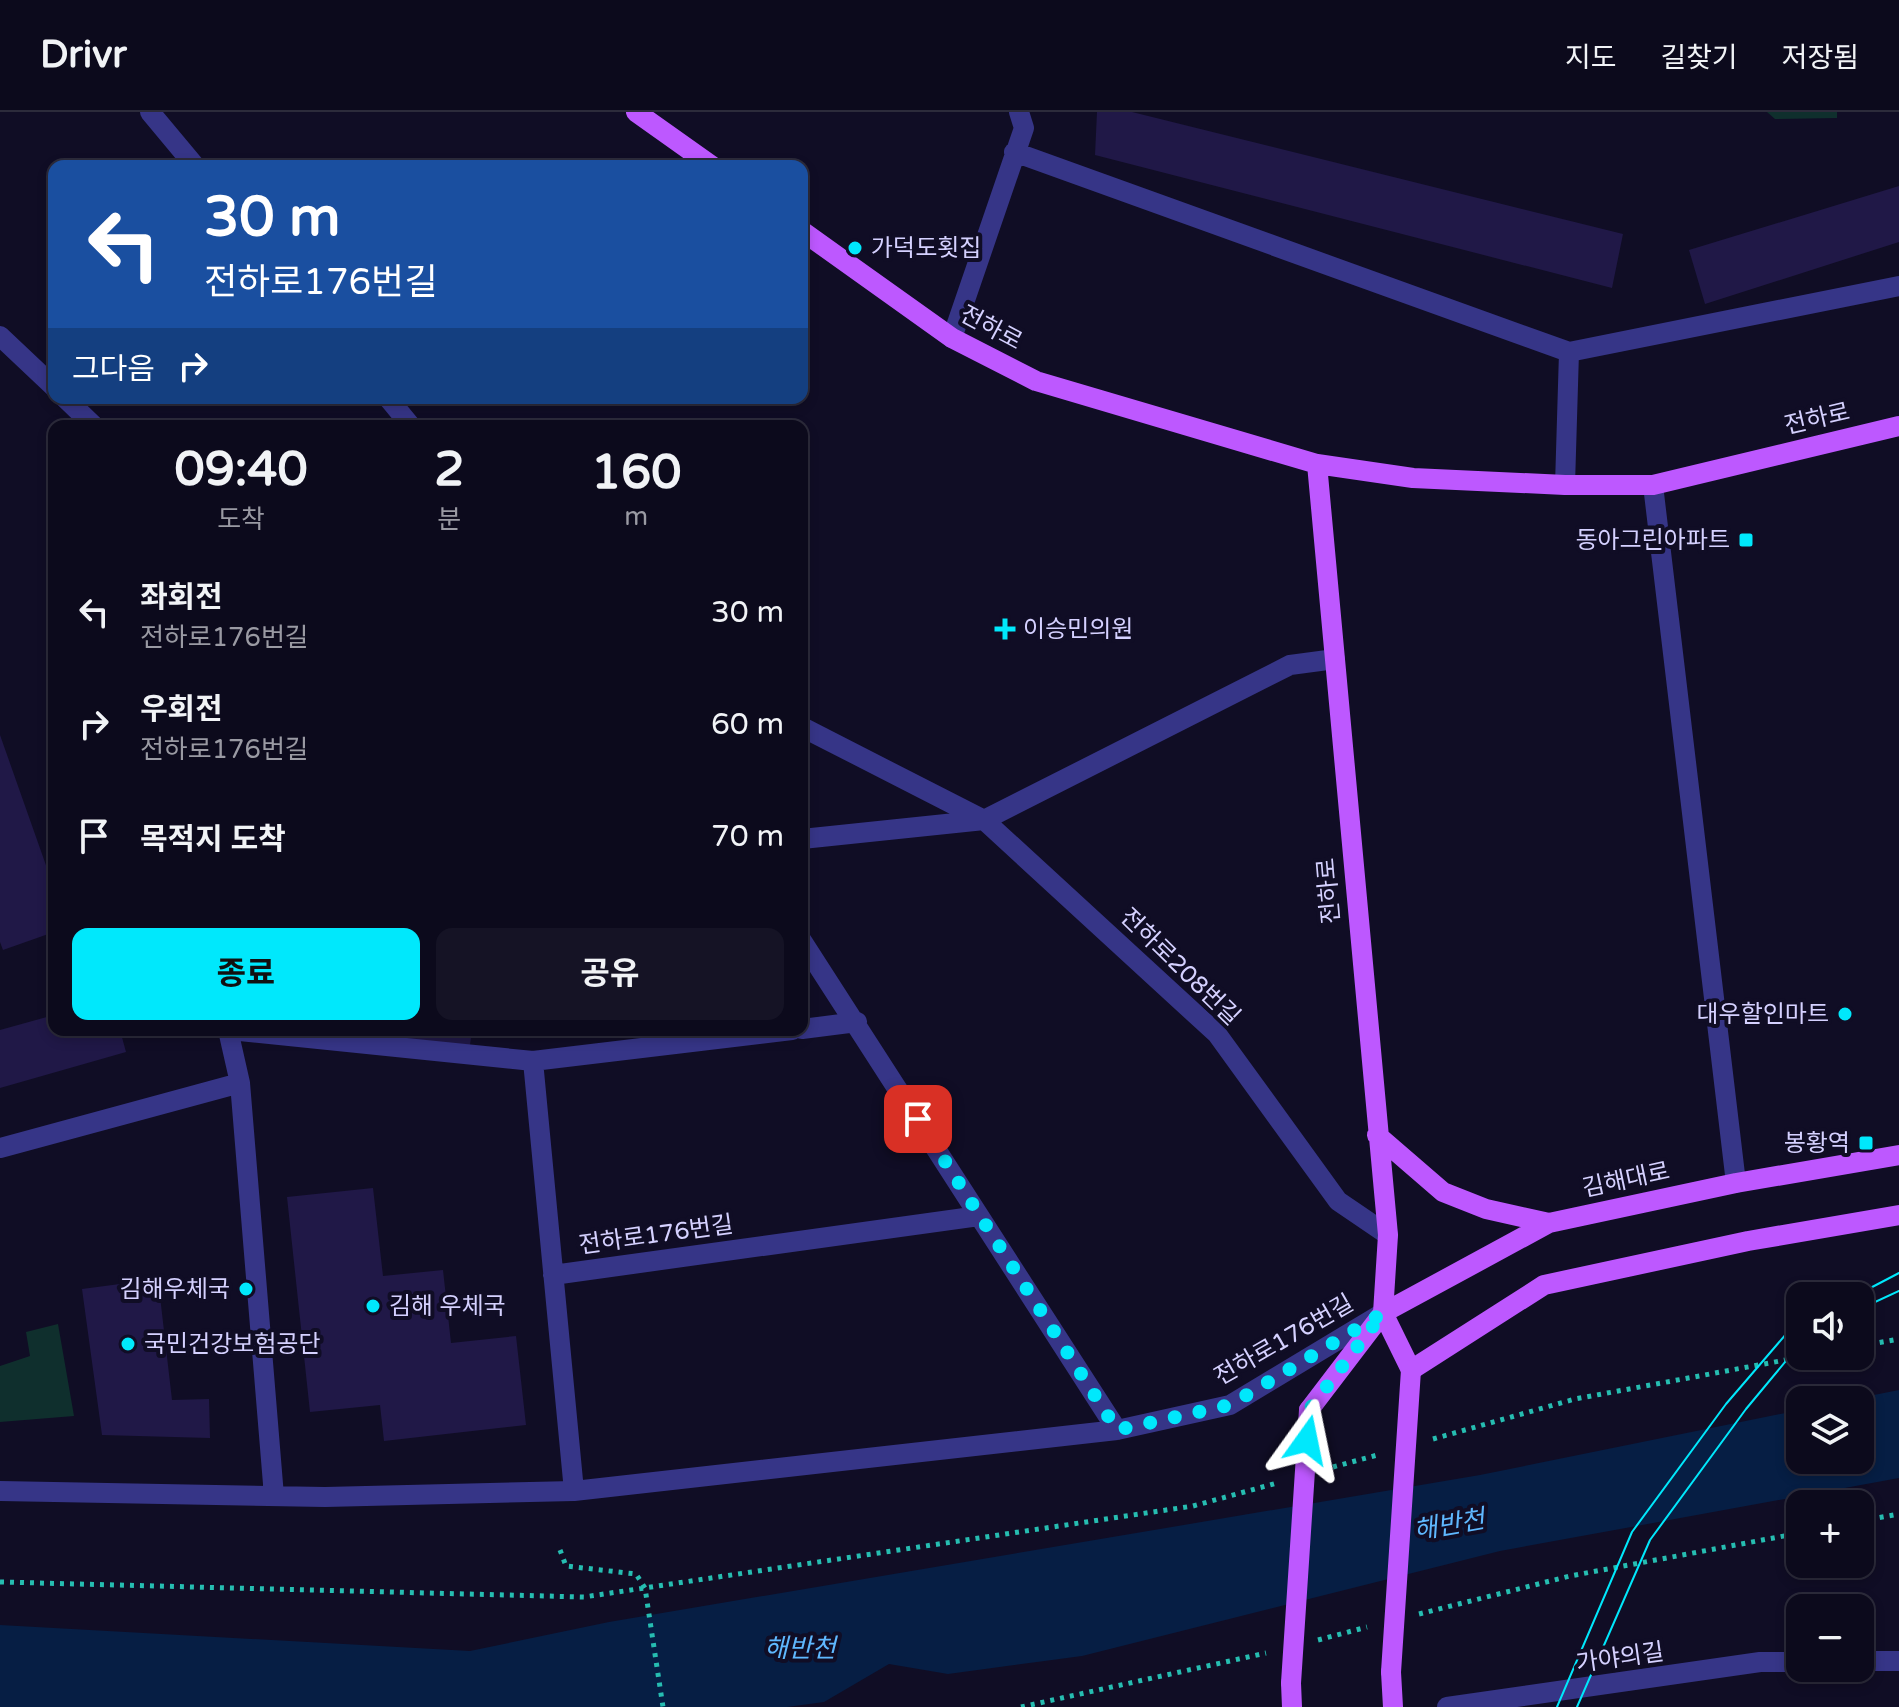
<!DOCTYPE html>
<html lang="ko">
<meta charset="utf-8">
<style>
body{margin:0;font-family:"Varela Round","Noto Sans KR",sans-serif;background:#151325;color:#f1f3f6;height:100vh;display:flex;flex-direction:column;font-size:30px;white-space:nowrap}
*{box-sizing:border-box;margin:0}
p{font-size:26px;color:#9a9aa3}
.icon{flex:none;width:44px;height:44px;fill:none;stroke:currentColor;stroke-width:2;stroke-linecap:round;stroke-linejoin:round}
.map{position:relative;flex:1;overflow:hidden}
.details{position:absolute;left:48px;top:308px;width:760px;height:616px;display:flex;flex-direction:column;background:#0c0a1c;border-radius:16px;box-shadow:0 4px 12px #0003,0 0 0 2px #2c2b3b}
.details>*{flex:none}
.banner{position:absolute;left:48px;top:48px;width:760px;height:244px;border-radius:16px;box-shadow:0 4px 12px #0003,0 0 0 2px #2c2b3b;background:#1a4fa0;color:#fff;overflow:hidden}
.buttons{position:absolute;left:1786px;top:1170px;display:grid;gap:16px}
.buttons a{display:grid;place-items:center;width:88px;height:88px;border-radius:16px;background:#0c0a1c;box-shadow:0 4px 12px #0003,0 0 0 2px #2c2b3b;font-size:40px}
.pin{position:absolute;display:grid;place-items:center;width:68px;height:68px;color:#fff;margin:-34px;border-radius:16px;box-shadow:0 4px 12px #0006}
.me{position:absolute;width:88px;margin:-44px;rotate:12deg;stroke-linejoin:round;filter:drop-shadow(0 0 6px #0008)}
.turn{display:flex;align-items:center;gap:28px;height:168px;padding:0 24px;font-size:36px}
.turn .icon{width:104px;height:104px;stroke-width:2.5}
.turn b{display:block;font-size:56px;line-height:68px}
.then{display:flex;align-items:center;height:76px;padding:0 24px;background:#0003;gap:16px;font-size:30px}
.eta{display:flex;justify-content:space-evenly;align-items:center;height:136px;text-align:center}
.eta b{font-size:48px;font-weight:700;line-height:56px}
.action{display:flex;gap:16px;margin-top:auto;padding:16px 24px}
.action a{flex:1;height:92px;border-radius:16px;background:#00e8fc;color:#111;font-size:32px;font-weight:700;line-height:92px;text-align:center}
.action a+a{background:#151325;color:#f1f3f6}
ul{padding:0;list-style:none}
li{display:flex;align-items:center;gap:24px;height:112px;padding:0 24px}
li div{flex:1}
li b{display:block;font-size:30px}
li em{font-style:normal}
header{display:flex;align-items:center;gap:48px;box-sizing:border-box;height:112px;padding:0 40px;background:#0c0a1c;border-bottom:2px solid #2c2b3b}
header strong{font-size:38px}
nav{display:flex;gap:44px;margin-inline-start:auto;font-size:28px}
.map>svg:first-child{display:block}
.green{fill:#0f2f2d}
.water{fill:#061e44}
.building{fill:#201847}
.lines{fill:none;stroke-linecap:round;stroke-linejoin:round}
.path{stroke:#26bdb1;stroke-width:5;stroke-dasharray:4 6;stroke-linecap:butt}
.minor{stroke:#363587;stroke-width:20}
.major{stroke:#bd58ff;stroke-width:20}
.tram{stroke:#00e8fc;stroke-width:2}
.major-bridge{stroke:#bd58ff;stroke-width:20}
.route{stroke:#00e8fc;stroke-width:14;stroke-dasharray:0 25.2}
.poi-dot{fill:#00e8fc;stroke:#100d25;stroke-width:3}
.labels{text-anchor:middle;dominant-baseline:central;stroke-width:8;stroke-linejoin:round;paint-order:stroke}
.poi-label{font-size:24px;fill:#d5d1ff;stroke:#100d25;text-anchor:start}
.street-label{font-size:24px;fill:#d5d1ff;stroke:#100d25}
.water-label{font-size:26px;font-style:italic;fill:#5fb8ff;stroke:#100d25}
</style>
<header>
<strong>Drivr</strong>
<nav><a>지도</a><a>길찾기</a><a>저장됨</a></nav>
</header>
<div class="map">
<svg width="1899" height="1595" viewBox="0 0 1899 1595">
<rect width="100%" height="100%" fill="#100d25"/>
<path class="green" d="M1767 0H1837V6L1775 7Z
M58 1212 74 1304 0 1310V1254L30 1244 26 1220Z"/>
<path class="water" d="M1899 1278V1366L1500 1439 1082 1544 948 1562 889 1552 824 1590 787 1595H0V1513L470 1539 609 1510 1480 1363 1800 1298V1348H1860V1288H1849Z"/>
<path class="building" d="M1097 0H1132L1623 122 1612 176 1095 43Z
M1899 74V130L1705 192 1689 138Z
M0 623 54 776V820L3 838 0 830Z
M54 903V918H120L126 940 0 976V918Z
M367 918H398V923Z
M400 918H472L470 933 399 927Z
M373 1076 383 1164 443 1158 451 1231 516 1224 526 1313 384 1329 380 1293 310 1300 287 1085Z
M158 1167 172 1288 209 1287 210 1326 102 1323 82 1177Z"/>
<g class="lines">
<path class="path" d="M1860 1234 1899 1227
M1433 1327 1575 1287 1807 1244
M1333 1355 1381 1342
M1860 1409 1899 1402
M560 1438 566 1454 636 1462 645 1476 663 1595
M0 1470 584 1485 1193 1394 1277 1371
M1419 1502 1570 1464 1800 1421
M1318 1528 1367 1515
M1021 1595 1266 1541"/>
<path class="minor" d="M150 0 195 54
M1014 40 1569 240 1899 174
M0 224 54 275
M952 226 1024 16 1019 0
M65 286 94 314
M388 286 411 314
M1565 373 1569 240
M1653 373 1736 1071
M802 615 984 708 1217 922 1338 1089 1388 1123
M802 727 984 708 1290 553 1335 547
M802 829 1117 1318
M802 917 857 910
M228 918 240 971 274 1384
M230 918 533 949 792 918
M533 949 574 1379
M0 1036 240 971
M553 1163 979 1104
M0 1379 325 1385 574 1379 1117 1318 1230 1293 1381 1202
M1860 1549H1899
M1447 1595 1760 1550H1800"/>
<path class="major" d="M636 0 712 54
M802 119 952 226 1036 269 1317 352 1413 366 1565 373H1653L1899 314
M1317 352 1388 1123 1383 1201
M1377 1023 1443 1080 1486 1097 1549 1111
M1383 1201 1411 1258 1544 1173 1748 1129 1899 1103
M1309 1298 1383 1201 1549 1111 1736 1071 1899 1043
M1391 1560 1393 1595
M1291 1571 1292 1595"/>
<path class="tram" d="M1855 1184 1899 1161
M1860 1197 1899 1179
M1557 1595 1632 1420 1726 1292 1787 1221 1800 1214
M1577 1595 1650 1428 1746 1297 1800 1232"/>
<path class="major-bridge" d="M1391 1560 1411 1258
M1291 1571 1309 1298"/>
</g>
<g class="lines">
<path class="route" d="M918 1007 1117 1318 1230 1293 1383 1201 1309 1298 1307 1328"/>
</g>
<g class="poi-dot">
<circle cx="855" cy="136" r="8"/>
<rect x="1738" y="420" width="16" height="16" rx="4"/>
<path d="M1001 505h8v8h8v8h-8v8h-8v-8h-8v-8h8z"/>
<circle cx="1845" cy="902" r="8"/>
<rect x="1858" y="1023" width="16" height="16" rx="4"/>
<circle cx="246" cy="1177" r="8"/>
<circle cx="373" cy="1194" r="8"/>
<circle cx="128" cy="1232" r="8"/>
</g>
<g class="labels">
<g class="poi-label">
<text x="871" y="136">가덕도횟집</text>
<text x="1730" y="428" text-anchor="end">동아그린아파트</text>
<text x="1023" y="517">이승민의원</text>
<text x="1829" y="902" text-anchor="end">대우할인마트</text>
<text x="1850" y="1031" text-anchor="end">봉황역</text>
<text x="230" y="1177" text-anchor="end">김해우체국</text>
<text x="389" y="1194">김해 우체국</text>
<text x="144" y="1232">국민건강보험공단</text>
</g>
<g class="street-label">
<text transform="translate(991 216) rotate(28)">전하로</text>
<text transform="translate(1817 307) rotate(-13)">전하로</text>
<text transform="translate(1329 779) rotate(-95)">전하로</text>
<text transform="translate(1180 855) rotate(44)">전하로208번길</text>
<text transform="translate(1626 1068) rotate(-12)">김해대로</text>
<text transform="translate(656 1123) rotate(-8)">전하로176번길</text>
<text transform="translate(1284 1228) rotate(-30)">전하로176번길</text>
<text transform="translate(1620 1546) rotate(-8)">가야의길</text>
</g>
<g class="water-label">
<text transform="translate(1449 1413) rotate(-10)">해반천</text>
<text x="800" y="1536">해반천</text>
</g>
</g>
</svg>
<div class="buttons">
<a><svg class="icon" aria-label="sound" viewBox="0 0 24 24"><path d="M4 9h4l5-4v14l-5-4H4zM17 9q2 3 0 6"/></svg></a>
<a><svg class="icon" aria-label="layers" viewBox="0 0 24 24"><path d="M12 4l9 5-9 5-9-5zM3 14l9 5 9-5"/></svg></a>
<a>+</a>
<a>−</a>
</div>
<div class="pin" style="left:918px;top:1007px;background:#d93025"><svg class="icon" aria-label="arrive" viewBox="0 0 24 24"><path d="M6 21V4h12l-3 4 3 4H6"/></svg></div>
<svg class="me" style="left:1307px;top:1328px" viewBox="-20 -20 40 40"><path d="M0-17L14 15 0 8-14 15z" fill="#00e8fc" stroke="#fff" stroke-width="4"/></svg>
<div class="banner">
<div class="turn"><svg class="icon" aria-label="left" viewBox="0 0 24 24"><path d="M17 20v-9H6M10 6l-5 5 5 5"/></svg><div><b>30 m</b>전하로176번길</div></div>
<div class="then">그다음<svg class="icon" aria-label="right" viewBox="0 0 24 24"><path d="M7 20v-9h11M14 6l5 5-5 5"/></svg></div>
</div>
<section class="details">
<div class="eta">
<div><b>09:40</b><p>도착</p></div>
<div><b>2</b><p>분</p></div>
<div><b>160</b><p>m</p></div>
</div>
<ul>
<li><svg class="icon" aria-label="left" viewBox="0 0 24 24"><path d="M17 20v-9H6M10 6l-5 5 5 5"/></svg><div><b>좌회전</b><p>전하로176번길</p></div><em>30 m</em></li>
<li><svg class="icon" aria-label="right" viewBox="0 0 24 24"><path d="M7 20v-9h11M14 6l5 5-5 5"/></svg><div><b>우회전</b><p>전하로176번길</p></div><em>60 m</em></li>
<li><svg class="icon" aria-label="arrive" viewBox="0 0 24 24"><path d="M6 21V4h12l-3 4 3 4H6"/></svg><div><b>목적지 도착</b></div><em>70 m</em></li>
</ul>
<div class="action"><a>종료</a><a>공유</a></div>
</section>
</div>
